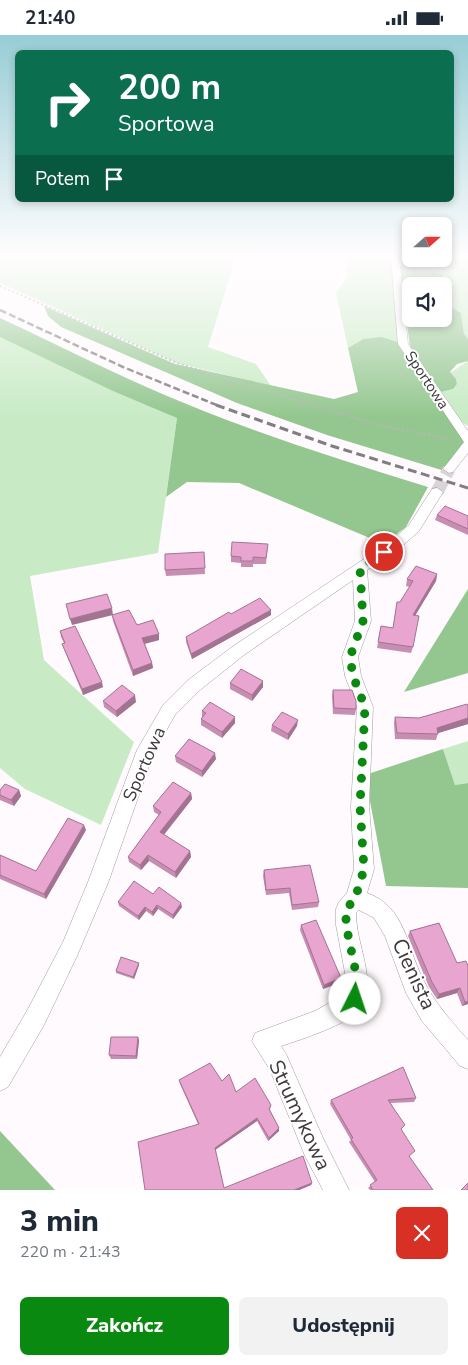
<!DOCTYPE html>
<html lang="pl">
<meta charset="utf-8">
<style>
body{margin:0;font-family:"Nunito Sans",sans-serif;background:#f2f2f3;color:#1f2937;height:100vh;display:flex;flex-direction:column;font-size:19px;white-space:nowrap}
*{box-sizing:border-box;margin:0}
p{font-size:16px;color:#747a83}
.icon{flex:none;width:28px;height:28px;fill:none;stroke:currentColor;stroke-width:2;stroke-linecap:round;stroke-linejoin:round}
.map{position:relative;height:1155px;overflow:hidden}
.side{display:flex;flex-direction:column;background:#fff;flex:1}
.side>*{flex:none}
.hud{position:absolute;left:15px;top:15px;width:439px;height:152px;border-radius:8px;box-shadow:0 2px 8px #0003;background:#0b6e4f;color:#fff;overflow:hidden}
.needle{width:32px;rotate:69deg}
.controls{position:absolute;left:402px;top:182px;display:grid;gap:10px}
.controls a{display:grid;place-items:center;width:50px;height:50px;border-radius:8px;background:#fff;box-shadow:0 2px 8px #0003;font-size:25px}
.pin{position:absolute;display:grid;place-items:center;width:42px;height:42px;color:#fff;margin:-21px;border:2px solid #fff;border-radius:50%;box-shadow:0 1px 5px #0007}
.me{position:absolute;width:55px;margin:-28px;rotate:4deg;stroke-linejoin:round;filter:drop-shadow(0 0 4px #0008)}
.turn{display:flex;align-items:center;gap:18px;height:105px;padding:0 20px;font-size:22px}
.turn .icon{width:65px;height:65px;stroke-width:2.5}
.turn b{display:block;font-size:35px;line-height:42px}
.then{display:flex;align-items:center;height:48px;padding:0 20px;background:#0003;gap:10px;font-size:19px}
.round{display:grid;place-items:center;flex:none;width:52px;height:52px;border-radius:8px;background:#f2f2f3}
.head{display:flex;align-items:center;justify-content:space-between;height:85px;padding:0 20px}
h1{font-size:30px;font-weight:800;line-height:38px}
.primary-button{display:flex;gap:10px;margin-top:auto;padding:10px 20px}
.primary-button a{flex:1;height:58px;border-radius:8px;background:#09890f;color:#fff;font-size:20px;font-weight:800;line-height:58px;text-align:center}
.primary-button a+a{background:#f2f2f3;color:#1f2937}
.status{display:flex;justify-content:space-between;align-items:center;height:35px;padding:0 25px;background:#fff;direction:ltr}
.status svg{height:14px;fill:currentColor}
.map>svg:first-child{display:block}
.green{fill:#c8ebc5}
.forest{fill:#94c790}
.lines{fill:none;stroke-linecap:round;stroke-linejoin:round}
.minor-tunnel{stroke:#d9d4d7;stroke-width:13;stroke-dasharray:13 6;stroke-linecap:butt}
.minor-casing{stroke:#a4999f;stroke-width:1}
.path{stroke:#b9b4b7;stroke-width:2;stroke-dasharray:2 2.5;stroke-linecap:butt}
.minor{fill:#fff;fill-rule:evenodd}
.rail-far1{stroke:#827d80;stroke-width:2.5;stroke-dasharray:7 3;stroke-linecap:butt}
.rail{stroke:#827d80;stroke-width:3;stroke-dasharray:9 4.5;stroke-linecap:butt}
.wall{fill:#c78eb2}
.shaded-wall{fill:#a27491}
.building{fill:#e7a5cf;stroke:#a27491}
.route{stroke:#09890f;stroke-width:9;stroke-dasharray:0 16.2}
.labels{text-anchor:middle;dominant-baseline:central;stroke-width:4;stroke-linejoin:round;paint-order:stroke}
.far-street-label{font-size:15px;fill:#3f3a3d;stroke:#fff}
.street-label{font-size:18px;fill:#3f3a3d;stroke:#fff}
.near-street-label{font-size:21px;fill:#3f3a3d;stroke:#fff}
</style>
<div class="status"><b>21:40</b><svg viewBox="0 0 49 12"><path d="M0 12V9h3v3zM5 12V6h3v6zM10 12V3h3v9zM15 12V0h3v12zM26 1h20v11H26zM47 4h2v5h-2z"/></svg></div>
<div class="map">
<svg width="468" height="1155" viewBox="0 0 468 1155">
<rect width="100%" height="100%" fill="#fffafd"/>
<path class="green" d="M0 221H236L208 312 256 329 271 351 177 328 0 248Z
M347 221H392L403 309 363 304 348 313 336 258 347 242Z
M400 221H411V224H444V221H468V304L464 299 461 279 451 272 444 251H441L442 240 427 232 401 229Z
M0 302 177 383 158 518 30 541 44 625 134 707 101 790 25 754 0 733Z
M468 326V391L462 387 441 357 453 354 457 349 456 344 450 338Z
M468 706V748L455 750 443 714Z"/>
<path class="forest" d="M401 229 427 232 442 240 441 251H411V284H444V256L450 265 451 272 461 278 464 299 468 304V326L457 329 450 337 456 344 457 349 453 354 441 357 410 312 401 244Z
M44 271 175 329 334 364 358 357 348 313 363 304 382 302 403 309 468 405 448 437 327 400 237 368 61 292 48 281Z
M0 283C63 312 124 344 189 370 267 402 348 427 428 452L406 492 384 509 239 448 187 447 166 462 177 383 113 356 0 302Z
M468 554V638L404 657Z
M443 714 455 750 468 748V853L386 851 365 740Z
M0 1096 55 1155H0Z"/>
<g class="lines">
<path class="minor-tunnel" d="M437 457 449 434"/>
<defs>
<path id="minor" d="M391 221H399L408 309 468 396V418L453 437 449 438 443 434 464 407 398 309Z
M437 453 443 457 419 496 401 512 367 535 371 586 358 622 361 641 373 672 369 771 374 834 367 858C406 872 406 911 423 944 434 967 451 986 468 1005V1034L460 1031 422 986 406 958 385 901 374 883 359 875 356 878C356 900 365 920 367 942 368 950 368 965 363 972 352 988 300 1005 281 1011L286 1019 323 1103 349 1155H323L305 1121 270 1035 252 1006 255 998 315 976 345 959 346 943 336 890V874L339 867 347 858 354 834 351 771 357 672 345 641 342 622 355 586 353 545 244 620 200 655 175 680 154 717 108 848 77 921 44 990 8 1052 0 1056V1022L28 974 63 907 88 847 137 715 163 670 188 645 232 612 391 506 409 490 432 454Z"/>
</defs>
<use href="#minor" class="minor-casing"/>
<path class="path" d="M0 251 177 328 378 390 454 405"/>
<use href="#minor" class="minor"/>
<path class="rail-far1" d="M0 275 123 332 219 371"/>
<path class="rail" d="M216 370 332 411 468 453"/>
</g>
<path class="wall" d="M437 480 468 481V500L435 485Z
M268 509 266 529H253V532H241V528L231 527V521Z
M204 517 205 539 166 541 165 535Z
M437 539 436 546 415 580 413 612 411 618 377 613 381 591 393 593 397 567H400L410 552 406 551 407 544Z
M231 579 271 580 192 624 186 607V602Z
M112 580 159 599V605L145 609 152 628 153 633 133 641 113 586Z
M60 596 103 652 83 660 64 614 62 609 64 608 61 602Z
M230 648 263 652 252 666 230 654Z
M333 655 356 674 355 680 333 679 332 661Z
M103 666 136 667 117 682 104 672Z
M468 671V689L438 698 436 705 395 704 394 688 395 682 419 683Z
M202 676 235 688 222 703 201 690V684L202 682Z
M272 690 297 691 288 705 271 696Z
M175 721 216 724 202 742 176 727Z
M0 755H19L21 761 14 771 0 765Z
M191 758 192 764 164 800 190 816 191 822 176 843 149 826 141 835 129 827 128 822 159 780 154 777 153 771Z
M86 795 46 864 0 844V820L36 836Z
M264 835 319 867 318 872 292 875 289 858 266 860 263 841Z
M153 859 182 872 173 884 158 874 153 881 146 876 139 885 119 871 118 867Z
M439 888 468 969 462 971 457 958 437 964 429 952 408 901 410 896Z
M301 890 339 948 323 954 300 895Z
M139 928V930L134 944 116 938V936Z
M138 1002 139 1006 137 1024H111L109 1020Z
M179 1045 222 1046 236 1057 271 1070 270 1075 279 1093V1096L268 1106 257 1086 215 1115 224 1153 312 1148 311 1150 299 1155H145L198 1089 180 1049Z
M416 1063 414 1067 391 1068 401 1095 409 1122 433 1155H370L368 1153 375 1147 349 1107 351 1105 330 1069 331 1065Z"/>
<path class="shaded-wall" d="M437 539 436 546 412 586 413 580Z
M112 573 113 580 72 590 70 584Z
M271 575V580L192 624 191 619Z
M159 599V605L143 609 142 603Z
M152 628 153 633 133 641V635Z
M263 646V652L252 666V660Z
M102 647 103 652 83 660 82 654Z
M135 660 136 667 117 682 116 676Z
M235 682V688L222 703V697Z
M468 683V689L435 699 437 693Z
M298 685 297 691 288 705V699Z
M215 718 216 724 202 742V736Z
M19 755 21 761 14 771 11 765Z
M191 758 192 764 161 803 160 797Z
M84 790 86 795 46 864 44 859Z
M190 816 191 822 176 843 175 837Z
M148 820 149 826 141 835 140 830Z
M181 868 182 872 173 884V880Z
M157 870 158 874 153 881 152 877Z
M145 872 146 876 139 885 138 881Z
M139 928V930L134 944 133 942Z
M341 943 339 948 323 954 324 950Z
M460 953 457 958 437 964 439 959Z
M468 966V969L462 971 465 967Z
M138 1002 139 1006 137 1024 136 1021Z
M257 1083V1086L215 1115V1113Z
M279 1093V1096L268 1106 269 1103Z
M312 1148 311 1150 299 1155H294Z"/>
<path class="building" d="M445 471 468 481V494L437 480Z
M232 507 268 509 266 523 253 522V526H241V522L231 521Z
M204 517 205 533 165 535V519Z
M416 531 437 539 413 580 419 581 413 612 378 607 381 591 393 593 397 567H400L413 546 407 544Z
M107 559 112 573 70 584 66 569Z
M260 563 271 575 191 619 186 602 229 577 231 579Z
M129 575 137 590 153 585 159 599 142 603 152 628 133 635 112 580Z
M75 591 102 647 82 654 62 609 65 608 60 596Z
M241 634 263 646 252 660 230 648Z
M122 650 135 660 116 676 103 666Z
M333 655H352L356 666V674L334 673Z
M210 667 235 682 222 697 201 684 206 678 202 676Z
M467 669 468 671V683L437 693 438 699 397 698 395 682 419 683Z
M282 677 298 685 288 699 272 690Z
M189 704 215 718 202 736 175 721Z
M173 747 191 758 160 797 190 816 175 837 148 820 140 830 128 822 161 777 153 771Z
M5 749 19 755 11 765 0 760V755Z
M68 783 84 790 44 859 0 840V820L36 836Z
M310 830 319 867 292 870 290 853 266 855 264 835Z
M134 846 153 859 159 852 181 868 173 880 157 870 152 877 145 872 138 881 118 867Z
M316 885 341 943 324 950 301 890Z
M439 888 457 928 466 926 468 931V966L465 967 460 953 439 959 432 947 410 896Z
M121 922 139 928 133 942 116 936Z
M111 1002H138L136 1021 109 1020Z
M210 1028 222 1046 229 1039 236 1057 255 1043 271 1070 269 1074 279 1093 269 1103 257 1083 215 1113 224 1153 303 1121 312 1148 294 1155H145L138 1107 199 1089 179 1045Z
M403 1032 416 1063 388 1065 405 1090 401 1094 415 1116 409 1121 433 1155H373L370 1150 377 1145 351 1104 353 1103 331 1065Z
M468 1148V1155H461Z"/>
<linearGradient id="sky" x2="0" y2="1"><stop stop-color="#97cdd5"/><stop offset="0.58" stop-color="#fffdfe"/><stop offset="1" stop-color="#fffdfe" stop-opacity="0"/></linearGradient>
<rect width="468" height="382" fill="url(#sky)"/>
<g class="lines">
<path class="route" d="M355 964 357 943 346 890V874L355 864 364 834 360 771 365 672 353 641 350 622 363 586 360 533 384 517"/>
</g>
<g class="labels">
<g class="far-street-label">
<text transform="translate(427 345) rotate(56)">Sportowa</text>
</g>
<g class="street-label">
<text transform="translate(144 729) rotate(-66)">Sportowa</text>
</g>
<g class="near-street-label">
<text transform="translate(414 939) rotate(65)">Cienista</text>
<text transform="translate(300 1080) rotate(65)">Strumykowa</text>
</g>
</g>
</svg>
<div class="controls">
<a><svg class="needle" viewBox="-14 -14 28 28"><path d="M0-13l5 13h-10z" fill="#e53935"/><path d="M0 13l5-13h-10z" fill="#747a83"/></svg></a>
<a><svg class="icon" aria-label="sound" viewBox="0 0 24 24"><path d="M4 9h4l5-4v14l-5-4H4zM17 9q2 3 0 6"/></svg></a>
</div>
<div class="pin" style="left:384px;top:517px;background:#d93025"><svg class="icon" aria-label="arrive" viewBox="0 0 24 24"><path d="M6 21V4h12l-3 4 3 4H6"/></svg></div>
<svg class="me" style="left:355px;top:964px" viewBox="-20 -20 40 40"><circle r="19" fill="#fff"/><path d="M0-13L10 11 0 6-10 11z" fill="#09890f"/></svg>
<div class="hud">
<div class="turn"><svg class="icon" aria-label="right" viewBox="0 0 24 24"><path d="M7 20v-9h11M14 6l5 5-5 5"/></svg><div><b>200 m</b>Sportowa</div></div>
<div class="then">Potem<svg class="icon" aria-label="arrive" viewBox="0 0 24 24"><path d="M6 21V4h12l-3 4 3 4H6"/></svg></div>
</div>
</div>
<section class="side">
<div class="head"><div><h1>3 min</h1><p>220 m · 21:43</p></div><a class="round" style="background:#d93025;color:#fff"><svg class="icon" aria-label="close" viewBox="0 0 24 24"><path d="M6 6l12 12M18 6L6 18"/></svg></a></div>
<div class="primary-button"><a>Zakończ</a><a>Udostępnij</a></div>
</section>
